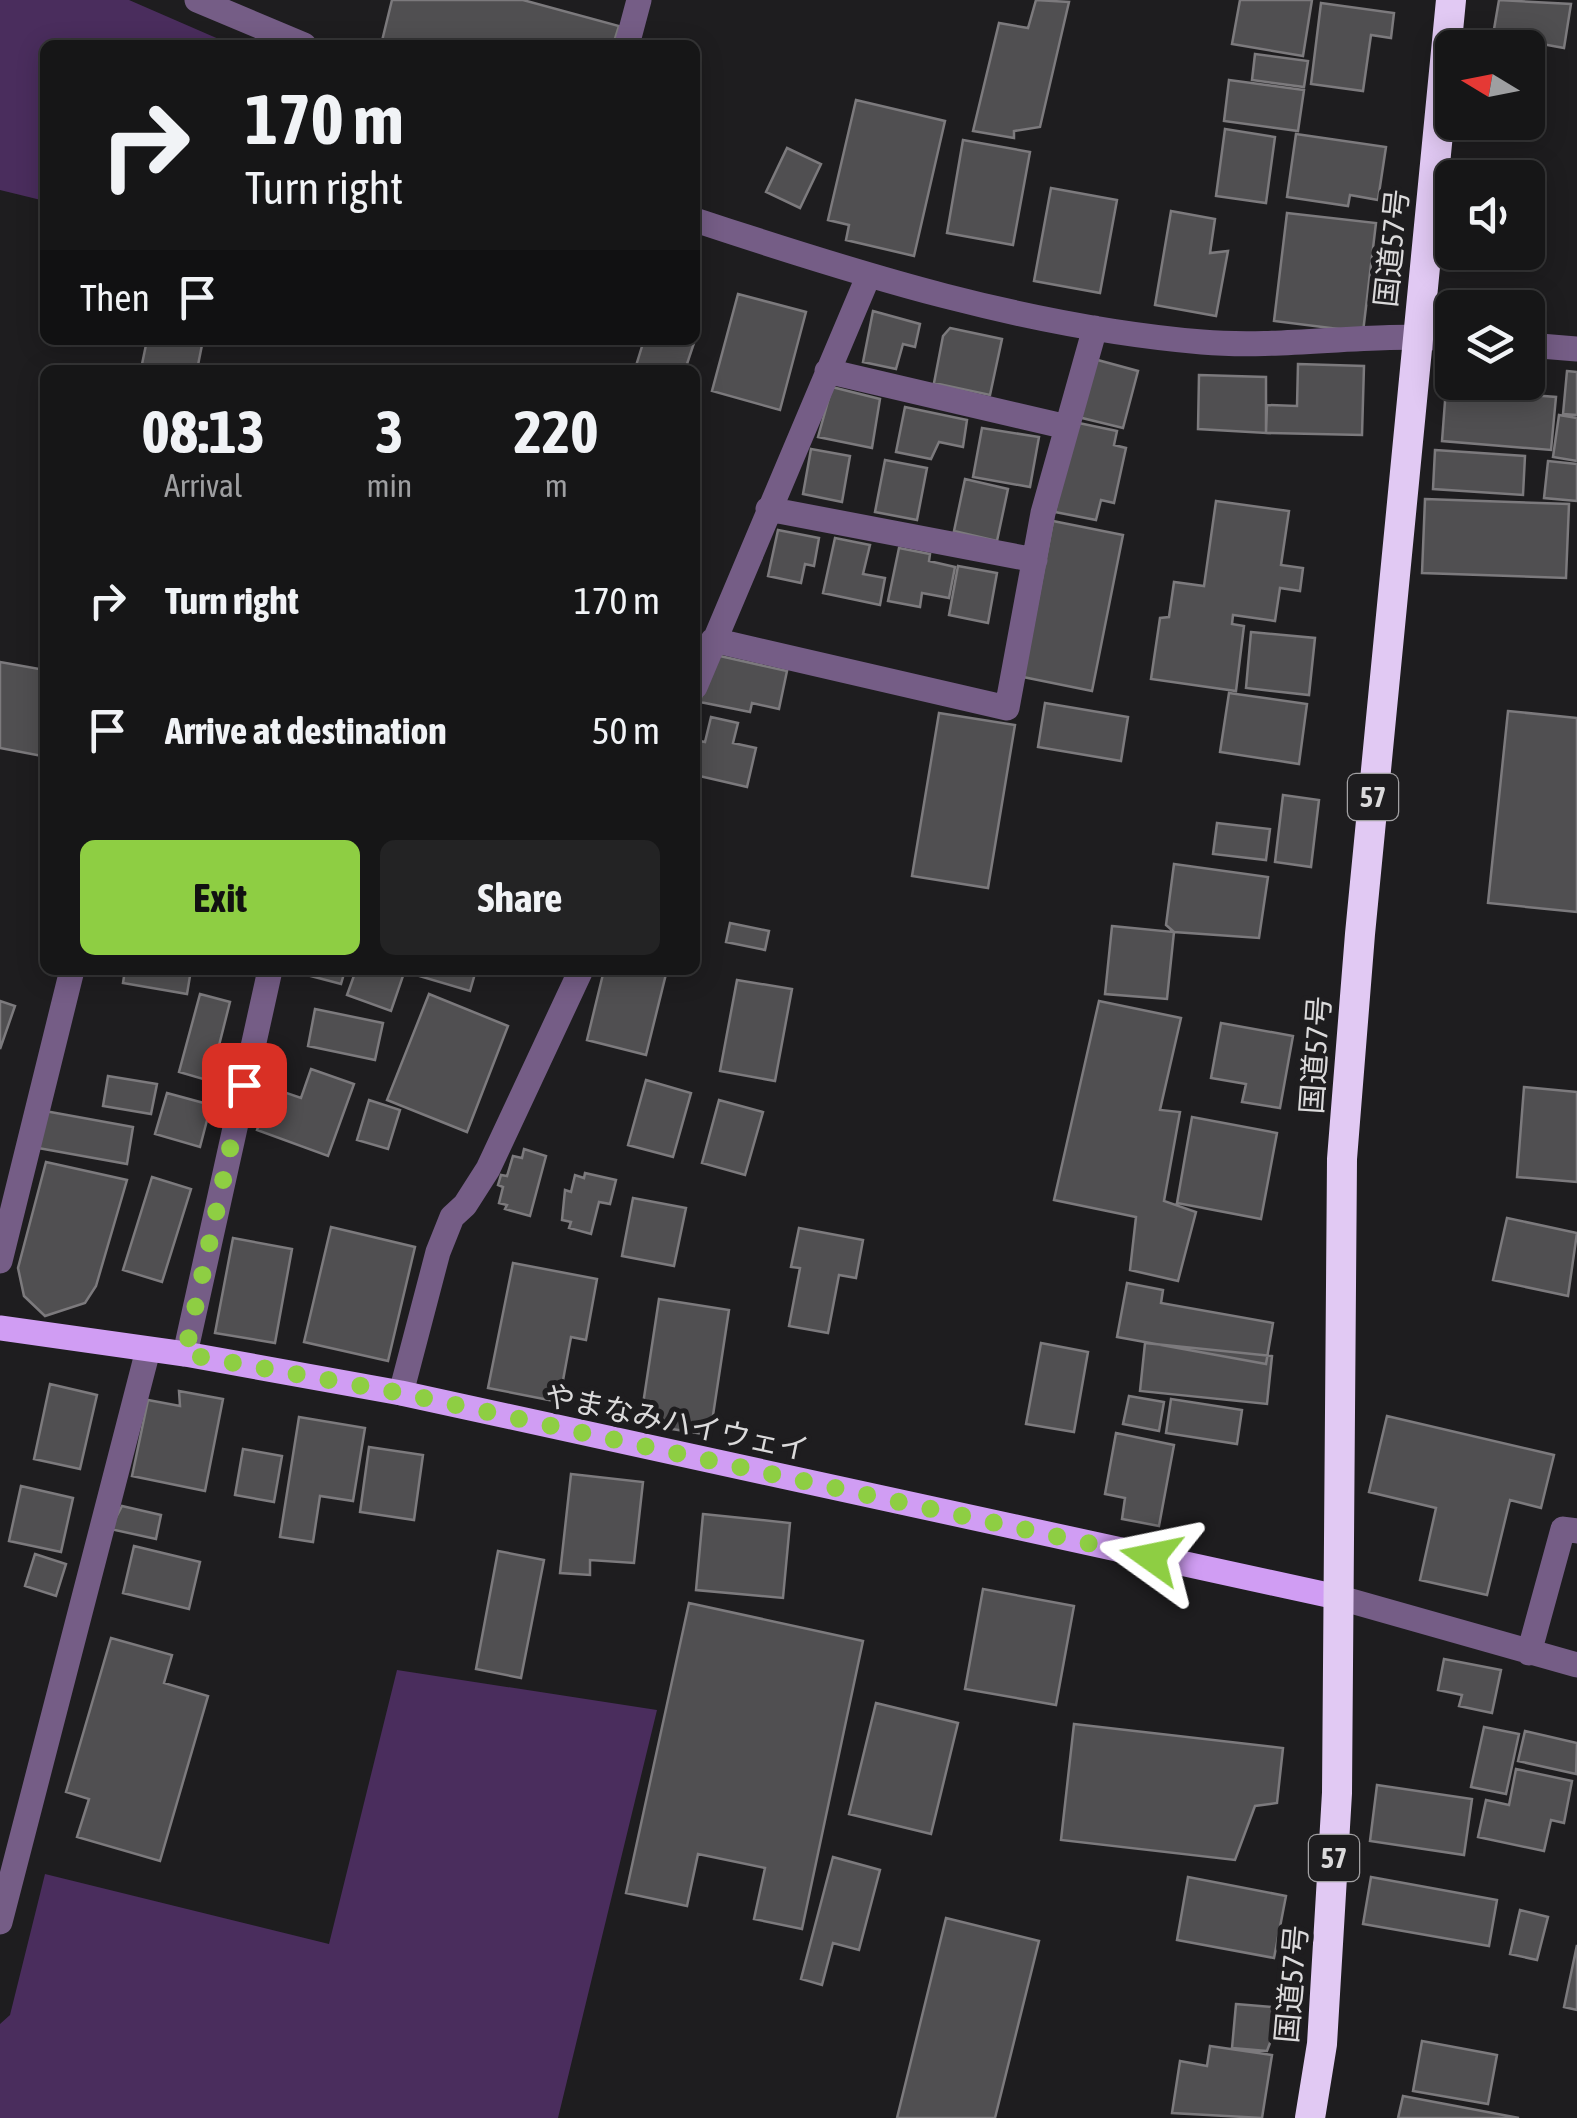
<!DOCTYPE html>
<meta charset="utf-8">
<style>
body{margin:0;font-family:"Asap Condensed","Noto Sans JP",sans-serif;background:#232324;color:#f1f3f6;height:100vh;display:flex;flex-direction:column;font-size:38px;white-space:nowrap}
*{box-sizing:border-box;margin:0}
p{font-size:32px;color:#9e9fa1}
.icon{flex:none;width:55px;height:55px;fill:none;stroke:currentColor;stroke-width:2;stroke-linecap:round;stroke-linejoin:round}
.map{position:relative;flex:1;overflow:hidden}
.side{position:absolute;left:40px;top:365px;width:660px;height:610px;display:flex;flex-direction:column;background:#161617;border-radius:15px;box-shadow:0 5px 25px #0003,0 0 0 2px #353536}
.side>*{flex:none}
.hud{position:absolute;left:40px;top:40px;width:660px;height:305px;border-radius:15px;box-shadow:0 5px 25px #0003,0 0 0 2px #353536;background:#161617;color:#f1f3f6;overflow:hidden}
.needle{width:65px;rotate:280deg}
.buttons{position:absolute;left:1435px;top:30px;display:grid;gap:20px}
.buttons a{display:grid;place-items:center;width:110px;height:110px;border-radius:15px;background:#161617;box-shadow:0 5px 25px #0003,0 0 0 2px #353536;font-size:50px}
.pin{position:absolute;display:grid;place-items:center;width:85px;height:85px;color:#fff;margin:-42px;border-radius:20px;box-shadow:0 5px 15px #0006}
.me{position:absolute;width:110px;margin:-55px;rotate:282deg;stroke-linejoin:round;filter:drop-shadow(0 0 8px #0008)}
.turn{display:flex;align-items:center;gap:35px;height:210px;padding:0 40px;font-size:45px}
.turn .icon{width:130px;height:130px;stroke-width:2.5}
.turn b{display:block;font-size:70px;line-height:85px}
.then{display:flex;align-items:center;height:95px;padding:0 40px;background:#0003;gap:20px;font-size:38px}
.eta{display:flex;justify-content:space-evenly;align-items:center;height:170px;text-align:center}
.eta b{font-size:60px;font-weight:700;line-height:70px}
.button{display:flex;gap:20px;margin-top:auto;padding:20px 40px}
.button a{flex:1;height:115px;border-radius:15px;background:#8ece43;color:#111;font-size:40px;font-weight:700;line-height:115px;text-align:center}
.button a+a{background:#232324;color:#f1f3f6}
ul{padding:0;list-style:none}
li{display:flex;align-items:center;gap:30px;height:130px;padding:0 40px}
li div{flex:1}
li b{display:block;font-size:38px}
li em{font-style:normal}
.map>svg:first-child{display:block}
.green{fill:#4a2d5d}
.building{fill:#504f51;stroke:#7c7a7d;stroke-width:2.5}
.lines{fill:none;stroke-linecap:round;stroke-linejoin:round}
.minor{stroke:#755d86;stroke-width:25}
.major{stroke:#d09df3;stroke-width:25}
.highway{stroke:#e1c9f3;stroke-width:30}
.route{stroke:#8ece43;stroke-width:18;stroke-dasharray:0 32.4}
.labels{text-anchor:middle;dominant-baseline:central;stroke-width:10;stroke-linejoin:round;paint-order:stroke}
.shield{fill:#1e1d1f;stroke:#a2a1a3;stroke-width:2.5}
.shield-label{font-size:28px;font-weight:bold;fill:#dbdadb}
.street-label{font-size:30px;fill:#dbdadb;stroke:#1e1d1f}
</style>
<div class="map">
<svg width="1577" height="2118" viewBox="0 0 1577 2118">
<rect width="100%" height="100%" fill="#1e1d1f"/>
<path class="green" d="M0 0H129L221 40 220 45H45V201L0 190Z
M397 1670 657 1710 558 2118H0V2024L10 2015 45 1874 329 1944Z"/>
<path class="building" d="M392 0H523L619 26 613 45H381Z
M1036 0 1069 2 1040 127 1014 131V138L973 131 999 23 1028 28Z
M1240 0H1312L1303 56 1232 44Z
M1499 0 1571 4 1564 48 1493 35Z
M1321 3 1394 13 1391 38 1371 35 1363 91 1311 84Z
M1255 54 1308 61 1304 87 1252 80Z
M1229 80 1304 90 1298 131 1224 121Z
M856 100 945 121 914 256 846 240 849 225 828 220Z
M1225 129 1275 137 1266 203 1216 196Z
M1296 134 1386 147 1378 200 1350 195 1348 206 1287 197Z
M963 140 1030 152 1013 245 947 233Z
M787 148 821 164 800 208 766 192Z
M1051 188 1117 200 1100 293 1034 281Z
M1171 211 1215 219 1210 253 1228 251 1216 316 1155 305Z
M1287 213 1376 223 1363 332 1274 321Z
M738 294 806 312 780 410 712 391Z
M873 311 920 324 915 347 903 344 896 369 863 362Z
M950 328 1002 339 990 395 934 383 943 336Z
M147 340H203L197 370 141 369Z
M644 340H695L685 370 635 369Z
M1094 359 1138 371 1123 428 1078 417Z
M1298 364 1364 366 1362 435 1266 433 1267 405 1297 406Z
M1567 371 1577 372V415L1563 414Z
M1199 375 1266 377V433L1198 429Z
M832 387 880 399 872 448 818 437Z
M1446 388 1556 397 1551 450 1442 441Z
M905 407 967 420 963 447 939 442 931 459 896 452Z
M1559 415 1577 418V461L1553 457Z
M1074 422 1117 431 1114 445 1126 448 1114 503 1101 500 1096 520 1055 512Z
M982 428 1039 437 1030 487 973 477Z
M811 449 850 456 842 502 803 494Z
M1435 450 1525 456 1523 495 1433 489Z
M885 460 927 468 917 520 875 512Z
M1548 461 1577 464V501L1544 498Z
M965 479 1008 489 997 541 954 531Z
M1425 499 1569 504 1566 578 1422 573Z
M1216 501 1289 511 1281 565 1303 568 1300 591 1280 588 1275 621 1233 615 1232 624 1244 626 1236 691 1151 679 1160 618 1169 617 1174 582 1204 586Z
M1053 521 1123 535 1092 691 1023 677Z
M778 530 819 538 814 566 805 564 801 583 768 576Z
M835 538 870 545 863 574 885 578 880 605 823 593Z
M899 548 930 554 929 561 955 567 949 598 922 593 920 607 888 601Z
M958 566 997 573 988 623 949 615Z
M1251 632 1315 638 1309 695 1246 688Z
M711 654 787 671 779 709 752 703 750 712 700 702Z
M0 662 45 670 42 756 0 748Z
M1229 693 1307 704 1299 764 1220 752Z
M1045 703 1128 717 1121 761 1038 747Z
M1508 711 1577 718V912L1488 903Z
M939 713 1015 725 988 888 912 876Z
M711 717 738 723 733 743 756 748 747 787 695 775V740L705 742Z
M1283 795 1319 800 1311 867 1275 862Z
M1217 823 1270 829 1266 860 1213 854Z
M1174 864 1268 877 1259 938 1174 932 1166 925Z
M730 923 769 931 765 950 726 942Z
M1112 926 1174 932 1167 999 1105 994Z
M125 970H191L187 994 123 983Z
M308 970H345L341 984 307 975Z
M356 970H405L391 1011 347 995Z
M421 970H476L470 991 419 976Z
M604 970H667L646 1055 587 1040Z
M737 980 792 989 775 1081 720 1071Z
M200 994 230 1002 210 1081 179 1072Z
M429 994 508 1026 467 1132 387 1100Z
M0 1001 15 1006 0 1049Z
M1099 1001 1181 1018 1160 1110 1180 1112 1164 1201 1196 1212 1178 1281 1130 1270 1136 1217 1054 1200Z
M315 1009 383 1023 375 1060 308 1046Z
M1221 1023 1293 1036 1280 1108 1242 1102 1246 1084 1211 1078Z
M311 1069 354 1084 328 1156 257 1130 272 1088 301 1098Z
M108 1076 157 1084 151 1114 103 1106Z
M646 1080 691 1093 673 1157 628 1145Z
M1524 1087 1577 1092V1182L1517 1177Z
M167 1093 211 1105 200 1147 155 1134Z
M369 1100 400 1110 388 1149 357 1140Z
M719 1100 763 1112 745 1175 702 1163Z
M45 1111 133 1127 127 1164 38 1148Z
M1192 1117 1277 1133 1261 1219 1177 1203Z
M524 1149 546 1156 530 1216 505 1209 507 1205 499 1203 503 1187 498 1185 501 1175 507 1176 513 1156 522 1158Z
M46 1162 127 1180 96 1286 85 1303 45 1316 24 1296 18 1268Z
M585 1173 616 1180 610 1204 599 1202 591 1234 569 1228 571 1222 562 1220 565 1190 571 1192 575 1175 584 1178Z
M152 1177 191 1189 162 1282 123 1270Z
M633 1198 686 1208 674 1266 622 1256Z
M1507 1218 1577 1233 1568 1296 1493 1280Z
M331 1227 415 1247 388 1361 304 1342Z
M799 1228 863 1240 856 1278 839 1275 828 1333 789 1326 800 1268 791 1267Z
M233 1238 292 1249 275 1343 215 1333Z
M513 1263 597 1279 586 1340 571 1337 559 1402 488 1388Z
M1127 1283 1163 1290 1161 1303 1273 1323 1266 1364 1117 1337Z
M659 1299 729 1310 710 1435 640 1424Z
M1041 1343 1088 1352 1074 1432 1026 1424Z
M1145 1343 1272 1356 1267 1404 1140 1391Z
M50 1384 97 1395 80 1469 34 1459Z
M179 1391 223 1399 205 1491 132 1476 148 1400 180 1406Z
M1129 1396 1164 1402 1159 1431 1123 1424Z
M1171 1399 1242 1410 1237 1444 1166 1433Z
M1387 1416 1554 1455 1541 1508 1510 1500 1487 1595 1420 1580 1436 1508 1369 1492Z
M299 1417 365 1428 353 1501 320 1496 313 1542 280 1537Z
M1116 1433 1174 1445 1159 1526 1122 1519 1125 1498 1105 1494Z
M369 1447 423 1455 414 1520 360 1512Z
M243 1449 282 1456 274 1502 235 1495Z
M571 1474 643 1482 634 1563 590 1560V1575L560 1573Z
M21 1486 73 1498 61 1552 9 1541Z
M122 1506 161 1515 156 1539 110 1529Z
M703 1514 790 1523 783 1598 696 1590Z
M134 1546 200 1562 189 1609 123 1593Z
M498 1551 544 1560 521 1678 476 1669Z
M35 1554 66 1564 56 1596 25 1586Z
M983 1589 1074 1606 1056 1705 965 1689Z
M689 1603 863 1641 802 1929 754 1919 765 1868 698 1854 687 1906 626 1893Z
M111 1638 172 1655 164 1683 208 1696 160 1861 77 1837 89 1799 66 1792Z
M1444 1659 1501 1670 1492 1713 1459 1706 1462 1695 1438 1690Z
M876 1703 958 1723 931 1834 849 1814Z
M1074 1724 1283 1748 1277 1803 1255 1806 1235 1860 1061 1840Z
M1484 1727 1519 1734 1506 1794 1471 1787Z
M1525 1731 1577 1743 1576 1774 1518 1761Z
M1516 1769 1572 1781 1564 1823 1551 1820 1544 1851 1478 1837 1486 1800 1509 1805Z
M1377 1785 1472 1799 1464 1855 1370 1841Z
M833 1857 880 1870 859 1950 833 1943 822 1985 801 1979Z
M1188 1877 1286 1896 1274 1958 1177 1940Z
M1371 1877 1497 1900 1489 1946 1363 1924Z
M1520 1910 1548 1917 1537 1960 1510 1954Z
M946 1918 1039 1941 995 2118H897Z
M1577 1945V2010L1564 2007Z
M1236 2004 1283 2008 1267 2051 1232 2048Z
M1422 2041 1497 2055 1488 2104 1413 2091Z
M1210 2046 1272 2055 1262 2118 1172 2113 1180 2061 1207 2066Z
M1403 2096 1519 2118H1398Z"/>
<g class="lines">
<path class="minor" d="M197 0 304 45
M627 45 639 0
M695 220C861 275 1027 327 1202 342 1285 349 1369 332 1452 339
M1528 345 1577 349
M827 371 1067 427
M768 509 1035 560
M713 640 1007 708 1043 513 1095 328
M695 687 868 277
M0 1261 72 970
M185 1354 270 970
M401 1393 438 1252 452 1217 465 1205 488 1169 581 970
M1337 1597 1577 1665
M1529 1653 1563 1529 1577 1531
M0 1922 148 1350"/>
<path class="major" d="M0 1328 185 1354 401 1393 1337 1597"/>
<path class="highway" d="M1310 2118 1322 2044 1337 1793 1342 1159 1360 934 1451 0"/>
</g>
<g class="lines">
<path class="route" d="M244 1085 185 1354 401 1393 1151 1557"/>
</g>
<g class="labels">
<g class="shield">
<rect x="1348" y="774" width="50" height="46" rx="8"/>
<rect x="1309" y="1835" width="50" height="46" rx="8"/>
</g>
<g class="shield-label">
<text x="1373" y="797">57</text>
<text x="1334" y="1858">57</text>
</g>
<g class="street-label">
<text transform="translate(1391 248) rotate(-84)">国道57号</text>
<text transform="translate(1315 1055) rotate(-86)">国道57号</text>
<text transform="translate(677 1422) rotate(12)">やまなみハイウェイ</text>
<text transform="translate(1291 1984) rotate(-85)">国道57号</text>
</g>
</g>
</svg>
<div class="buttons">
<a><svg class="needle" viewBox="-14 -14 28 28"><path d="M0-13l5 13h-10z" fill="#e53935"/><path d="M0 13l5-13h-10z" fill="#9e9fa1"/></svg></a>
<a><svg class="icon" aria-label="sound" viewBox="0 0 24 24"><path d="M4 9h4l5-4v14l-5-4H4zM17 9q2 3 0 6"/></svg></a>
<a><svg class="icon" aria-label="layers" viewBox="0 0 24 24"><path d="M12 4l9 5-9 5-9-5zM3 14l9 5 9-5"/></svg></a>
</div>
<div class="pin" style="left:244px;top:1085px;background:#d93025"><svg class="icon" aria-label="arrive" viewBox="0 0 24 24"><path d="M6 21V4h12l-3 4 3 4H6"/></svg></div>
<svg class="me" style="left:1151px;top:1557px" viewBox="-20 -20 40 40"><path d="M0-17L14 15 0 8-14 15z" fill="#8ece43" stroke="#fff" stroke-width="4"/></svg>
<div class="hud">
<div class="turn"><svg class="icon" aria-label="right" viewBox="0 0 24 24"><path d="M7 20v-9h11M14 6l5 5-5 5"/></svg><div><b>170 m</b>Turn right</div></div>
<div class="then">Then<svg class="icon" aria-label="arrive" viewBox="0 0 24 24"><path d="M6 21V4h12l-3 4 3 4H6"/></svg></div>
</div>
<section class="side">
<div class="eta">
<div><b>08:13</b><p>Arrival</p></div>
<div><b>3</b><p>min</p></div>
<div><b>220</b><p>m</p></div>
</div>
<ul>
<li><svg class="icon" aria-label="right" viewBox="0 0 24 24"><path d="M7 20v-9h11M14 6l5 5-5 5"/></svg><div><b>Turn right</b></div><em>170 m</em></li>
<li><svg class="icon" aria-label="arrive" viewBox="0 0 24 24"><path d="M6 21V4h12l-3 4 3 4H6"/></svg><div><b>Arrive at destination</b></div><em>50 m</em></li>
</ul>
<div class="button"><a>Exit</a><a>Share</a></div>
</section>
</div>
